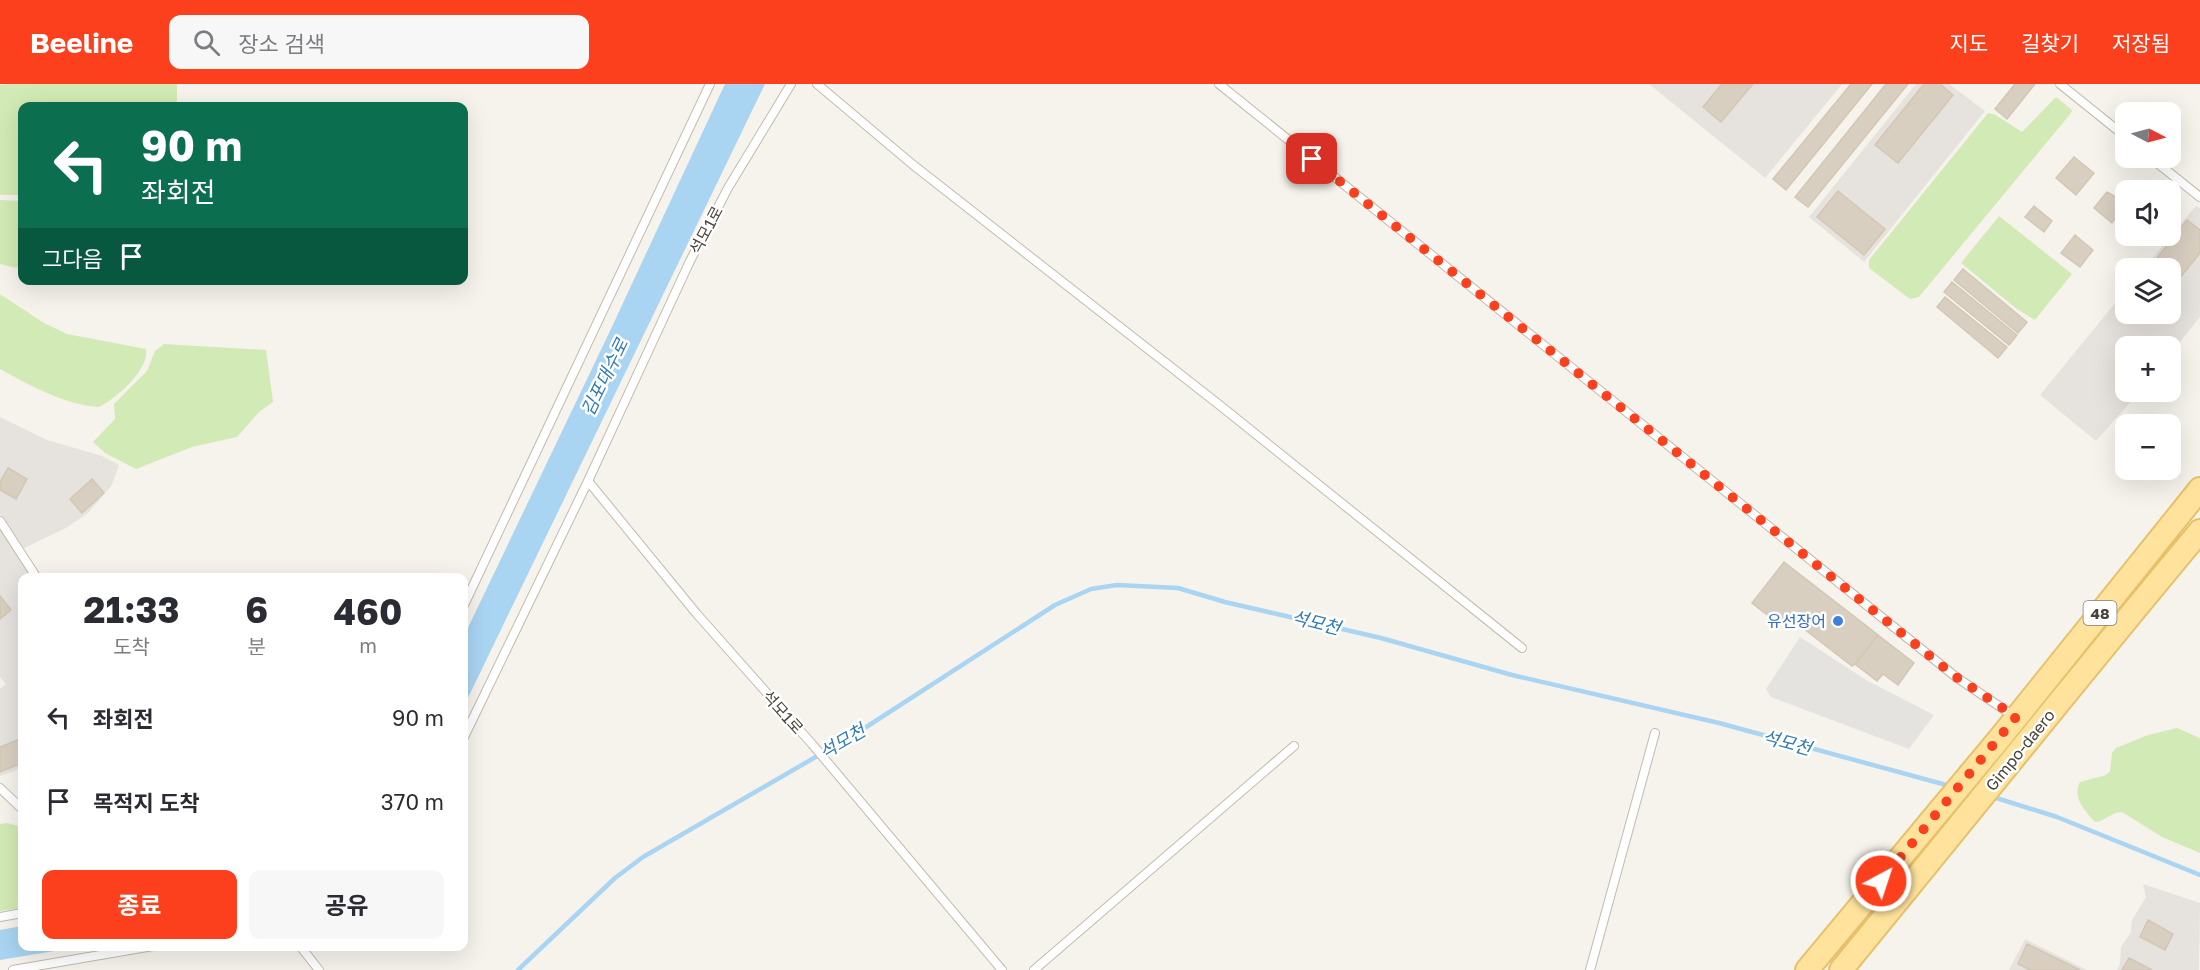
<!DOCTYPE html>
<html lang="ko">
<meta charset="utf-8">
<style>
body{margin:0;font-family:"Golos Text","Noto Sans KR",sans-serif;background:#f7f7f7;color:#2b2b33;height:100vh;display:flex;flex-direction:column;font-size:22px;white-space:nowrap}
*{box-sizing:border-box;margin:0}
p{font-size:20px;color:#7c7c81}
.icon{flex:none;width:33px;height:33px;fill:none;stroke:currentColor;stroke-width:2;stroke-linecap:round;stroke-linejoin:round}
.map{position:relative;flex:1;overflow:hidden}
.side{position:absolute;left:18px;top:489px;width:450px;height:378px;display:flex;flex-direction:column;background:#fff;border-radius:12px;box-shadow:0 6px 24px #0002}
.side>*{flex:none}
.top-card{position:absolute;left:18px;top:18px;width:450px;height:183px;border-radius:12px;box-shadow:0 6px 24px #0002;background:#0b6e4f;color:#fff;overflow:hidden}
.needle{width:39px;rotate:96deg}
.fabs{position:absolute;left:2115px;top:18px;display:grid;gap:12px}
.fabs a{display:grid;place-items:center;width:66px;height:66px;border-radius:12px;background:#fff;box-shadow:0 6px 24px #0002;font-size:30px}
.pin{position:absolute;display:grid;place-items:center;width:51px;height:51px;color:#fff;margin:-26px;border-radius:12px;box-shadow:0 3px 9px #0006}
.me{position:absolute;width:66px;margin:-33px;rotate:40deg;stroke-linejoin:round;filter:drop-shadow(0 0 4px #0008)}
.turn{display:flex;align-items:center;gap:21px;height:126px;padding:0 24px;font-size:27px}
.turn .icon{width:78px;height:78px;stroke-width:2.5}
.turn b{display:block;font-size:42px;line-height:51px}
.then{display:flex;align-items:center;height:57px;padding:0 24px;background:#0003;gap:12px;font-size:22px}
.eta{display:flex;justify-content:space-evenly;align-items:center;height:102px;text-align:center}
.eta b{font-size:36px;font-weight:700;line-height:42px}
.primary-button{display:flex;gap:12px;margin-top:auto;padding:12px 24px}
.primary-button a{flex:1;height:69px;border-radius:12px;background:#fc3f1d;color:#fff;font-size:24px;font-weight:700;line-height:69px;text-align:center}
.primary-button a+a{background:#f7f7f7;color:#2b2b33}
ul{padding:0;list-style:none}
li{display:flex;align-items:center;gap:18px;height:84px;padding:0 24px}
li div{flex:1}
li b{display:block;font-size:22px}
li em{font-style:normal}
header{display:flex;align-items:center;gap:36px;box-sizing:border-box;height:84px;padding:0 30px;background:#fc3f1d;color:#fff}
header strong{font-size:28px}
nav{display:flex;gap:33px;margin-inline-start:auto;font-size:21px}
.search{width:420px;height:54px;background:#f7f7f7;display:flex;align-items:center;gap:15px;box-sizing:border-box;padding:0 21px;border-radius:12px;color:#7c7c81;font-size:22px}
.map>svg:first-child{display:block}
.industrial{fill:#e6e2dd}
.green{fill:#d2eab5}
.parking{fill:#e5e3e0}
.water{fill:#a9d4f2}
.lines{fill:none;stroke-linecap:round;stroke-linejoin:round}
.stream{stroke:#a9d4f2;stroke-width:4.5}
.building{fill:#d8cfc1;stroke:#d3c7b4;stroke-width:1.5}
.lane-casing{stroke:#c2bbae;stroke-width:10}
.primary-casing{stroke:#e6c16a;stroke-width:26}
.lane{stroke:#fff;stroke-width:8}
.primary{stroke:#ffe39c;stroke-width:22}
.route{stroke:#fc3f1d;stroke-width:10;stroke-dasharray:0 18}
.shop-dot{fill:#3f7fe0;stroke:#fff;stroke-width:2}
.labels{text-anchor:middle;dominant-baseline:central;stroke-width:5;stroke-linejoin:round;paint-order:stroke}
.shield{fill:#fff;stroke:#817c74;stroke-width:1.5}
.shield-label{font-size:15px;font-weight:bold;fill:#4b4439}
.street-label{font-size:16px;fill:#4b4439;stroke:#fff}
.shop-label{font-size:16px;fill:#366cbe;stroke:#fff;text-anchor:end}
.water-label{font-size:18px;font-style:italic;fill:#2e7ab2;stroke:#fff}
</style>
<header>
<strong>Beeline</strong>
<div class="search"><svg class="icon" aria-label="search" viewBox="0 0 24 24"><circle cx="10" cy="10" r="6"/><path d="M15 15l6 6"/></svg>장소 검색</div>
<nav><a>지도</a><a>길찾기</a><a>저장됨</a></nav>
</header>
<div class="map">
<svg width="2200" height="886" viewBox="0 0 2200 886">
<rect width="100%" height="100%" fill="#f6f3ec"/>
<path class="industrial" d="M1649 0H1842L1765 94Z
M1916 0H1949L1985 27 1864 178 1809 133Z
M2196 122 2200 124V233L2171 269 2170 262H2126V308H2139L2096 357 2040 311 2125 207 2126 230H2170V184H2144Z
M0 333 47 356 102 372 119 381 112 401 88 429 66 444 24 464 0 430Z
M0 445 33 493 22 494V684L0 692V605L6 600 0 593Z
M2143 800 2200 819 2199 886H2117L2120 880 2121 863 2131 848 2132 836 2146 813Z
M2025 855 2087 886H2009Z"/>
<path class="green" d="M8 0H177V22H22V111H0V1Z
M2056 13 2072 26 2071 29 1919 213 1910 215 1869 184V176L1988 29 1994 30 2022 48Z
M0 116 22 117V179L16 184 0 180Z
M1999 132 2072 190 2035 236 2017 225 1961 179Z
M0 210 44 239 67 250 146 265C150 285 116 315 99 323 65 321 29 301 0 285Z
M164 260 266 266 273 318 259 328 237 353 192 363 136 385 105 369 93 358 115 335 114 320 147 287 155 267Z
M2177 644 2200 654V769L2162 753 2122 728C2110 728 2105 738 2095 738 2084 726 2072 713 2080 698L2106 691 2110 687 2112 669 2116 664 2148 651Z
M7 739 22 743V824L0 827V740Z"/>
<path class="parking" d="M1800 553 1868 597 1934 631 1909 665 1771 613 1766 605Z"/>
<path class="water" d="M725 0H765L464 622V552L610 247Z
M22 842V862L79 863 0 876V846Z"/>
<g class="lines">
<path class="stream" d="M1990 712 2057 733 2200 791
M518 886 615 794 643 773 857 649 1055 521 1091 505 1117 501 1178 504 1225 518 1381 554 1512 591 1719 639 1950 702"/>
</g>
<path class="building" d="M1722 0H1753L1721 38 1703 23Z
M1851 0H1872L1786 106 1773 95Z
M1886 0H1908L1808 123 1795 113Z
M1924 0H1940L1953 11 1898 79 1875 61Z
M2015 0H2035L2007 35 1995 25Z
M2074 73 2094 89 2076 111 2056 94Z
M1838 107 1885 145 1864 171 1817 133Z
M2107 108 2126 119 2112 139 2094 124Z
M2034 122 2052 137 2044 148 2025 133Z
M2187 136 2200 146V169L2170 206V184H2149Z
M2075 151 2093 166 2080 183 2061 169Z
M1963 185 2027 238 2018 249 1954 196Z
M1952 198 2017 251 2009 261 1944 208Z
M1945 213 2007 263 1998 274 1937 223Z
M8 384 27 395 16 415 0 406V398Z
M92 395 104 409 82 429 70 415Z
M1784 478 1878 551 1855 580 1852 582 1786 531 1779 540 1752 519Z
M0 512 11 526 0 535Z
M1878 551 1914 579 1898 601 1883 590 1877 597 1855 580Z
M22 654V679L0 688V663Z
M2148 836 2173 850 2165 866 2140 853Z
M2027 860 2080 886H2030L2018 880Z
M2129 874 2152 886H2122Z"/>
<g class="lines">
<defs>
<path id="lane" d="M817 0 912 80 1222 323 1522 564
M1219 0 1956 593 2015 633
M2060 0 2126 53
M2151 74 2200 113
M588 397 696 529 812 660 1002 886
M0 437 37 494
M464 521 710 0
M464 653 588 397 690 177 728 104 791 0
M0 704 22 725
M0 833 22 829
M300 862 319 886
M13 886 153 862
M1034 886 1294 662
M1590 886 1655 649"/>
<path id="primary" d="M1807 886 2000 654 2200 405
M1841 886C1961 740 2079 592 2200 447"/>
</defs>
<use href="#lane" class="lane-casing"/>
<use href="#primary" class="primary-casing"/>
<use href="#lane" class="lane"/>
<use href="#primary" class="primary"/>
</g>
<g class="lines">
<path class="route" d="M1312 75 1956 593 2016 633 1881 797"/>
</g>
<circle class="shop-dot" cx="1838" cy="537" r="6"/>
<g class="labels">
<rect class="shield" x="2083.5" y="517" width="33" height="24" rx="4.5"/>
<g class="shield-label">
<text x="2100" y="529">48</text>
</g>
<g class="street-label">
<text transform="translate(706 146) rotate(-62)">석모1로</text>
<text transform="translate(783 628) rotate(48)">석모1로</text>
<text transform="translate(2020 666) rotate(-51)">Gimpo-daero</text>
</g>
<g class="shop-label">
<text x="1826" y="537">유선장어</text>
</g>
<g class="water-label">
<text transform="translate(604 293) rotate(-64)">김포대수로</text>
<text transform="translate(1316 538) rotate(14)">석모천</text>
<text transform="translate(842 657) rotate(-31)">석모천</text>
<text transform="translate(1787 658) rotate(15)">석모천</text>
</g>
</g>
</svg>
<div class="fabs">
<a><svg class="needle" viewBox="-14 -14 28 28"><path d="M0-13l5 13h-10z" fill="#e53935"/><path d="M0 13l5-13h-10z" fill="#7c7c81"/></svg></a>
<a><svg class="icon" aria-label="sound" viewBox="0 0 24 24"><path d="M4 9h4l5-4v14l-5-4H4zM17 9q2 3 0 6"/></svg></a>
<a><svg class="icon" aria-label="layers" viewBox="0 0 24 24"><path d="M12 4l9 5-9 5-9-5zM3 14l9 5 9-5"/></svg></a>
<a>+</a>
<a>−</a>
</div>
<div class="pin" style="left:1312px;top:75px;background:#d93025"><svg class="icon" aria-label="arrive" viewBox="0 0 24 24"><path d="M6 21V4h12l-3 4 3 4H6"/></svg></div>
<svg class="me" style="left:1881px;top:797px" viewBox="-20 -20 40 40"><circle r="17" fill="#fc3f1d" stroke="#fff" stroke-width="3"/><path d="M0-11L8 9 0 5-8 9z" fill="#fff"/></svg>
<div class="top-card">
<div class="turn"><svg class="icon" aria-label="left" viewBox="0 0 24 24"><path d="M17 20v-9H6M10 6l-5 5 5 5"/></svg><div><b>90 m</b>좌회전</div></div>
<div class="then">그다음<svg class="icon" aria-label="arrive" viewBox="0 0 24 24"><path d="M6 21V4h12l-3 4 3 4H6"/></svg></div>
</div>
<section class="side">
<div class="eta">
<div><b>21:33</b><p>도착</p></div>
<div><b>6</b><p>분</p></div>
<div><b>460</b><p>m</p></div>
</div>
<ul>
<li><svg class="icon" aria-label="left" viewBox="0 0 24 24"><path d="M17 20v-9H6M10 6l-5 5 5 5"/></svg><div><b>좌회전</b></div><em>90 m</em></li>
<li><svg class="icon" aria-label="arrive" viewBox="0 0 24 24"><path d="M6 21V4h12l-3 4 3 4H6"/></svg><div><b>목적지 도착</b></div><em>370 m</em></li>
</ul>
<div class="primary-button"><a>종료</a><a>공유</a></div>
</section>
</div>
